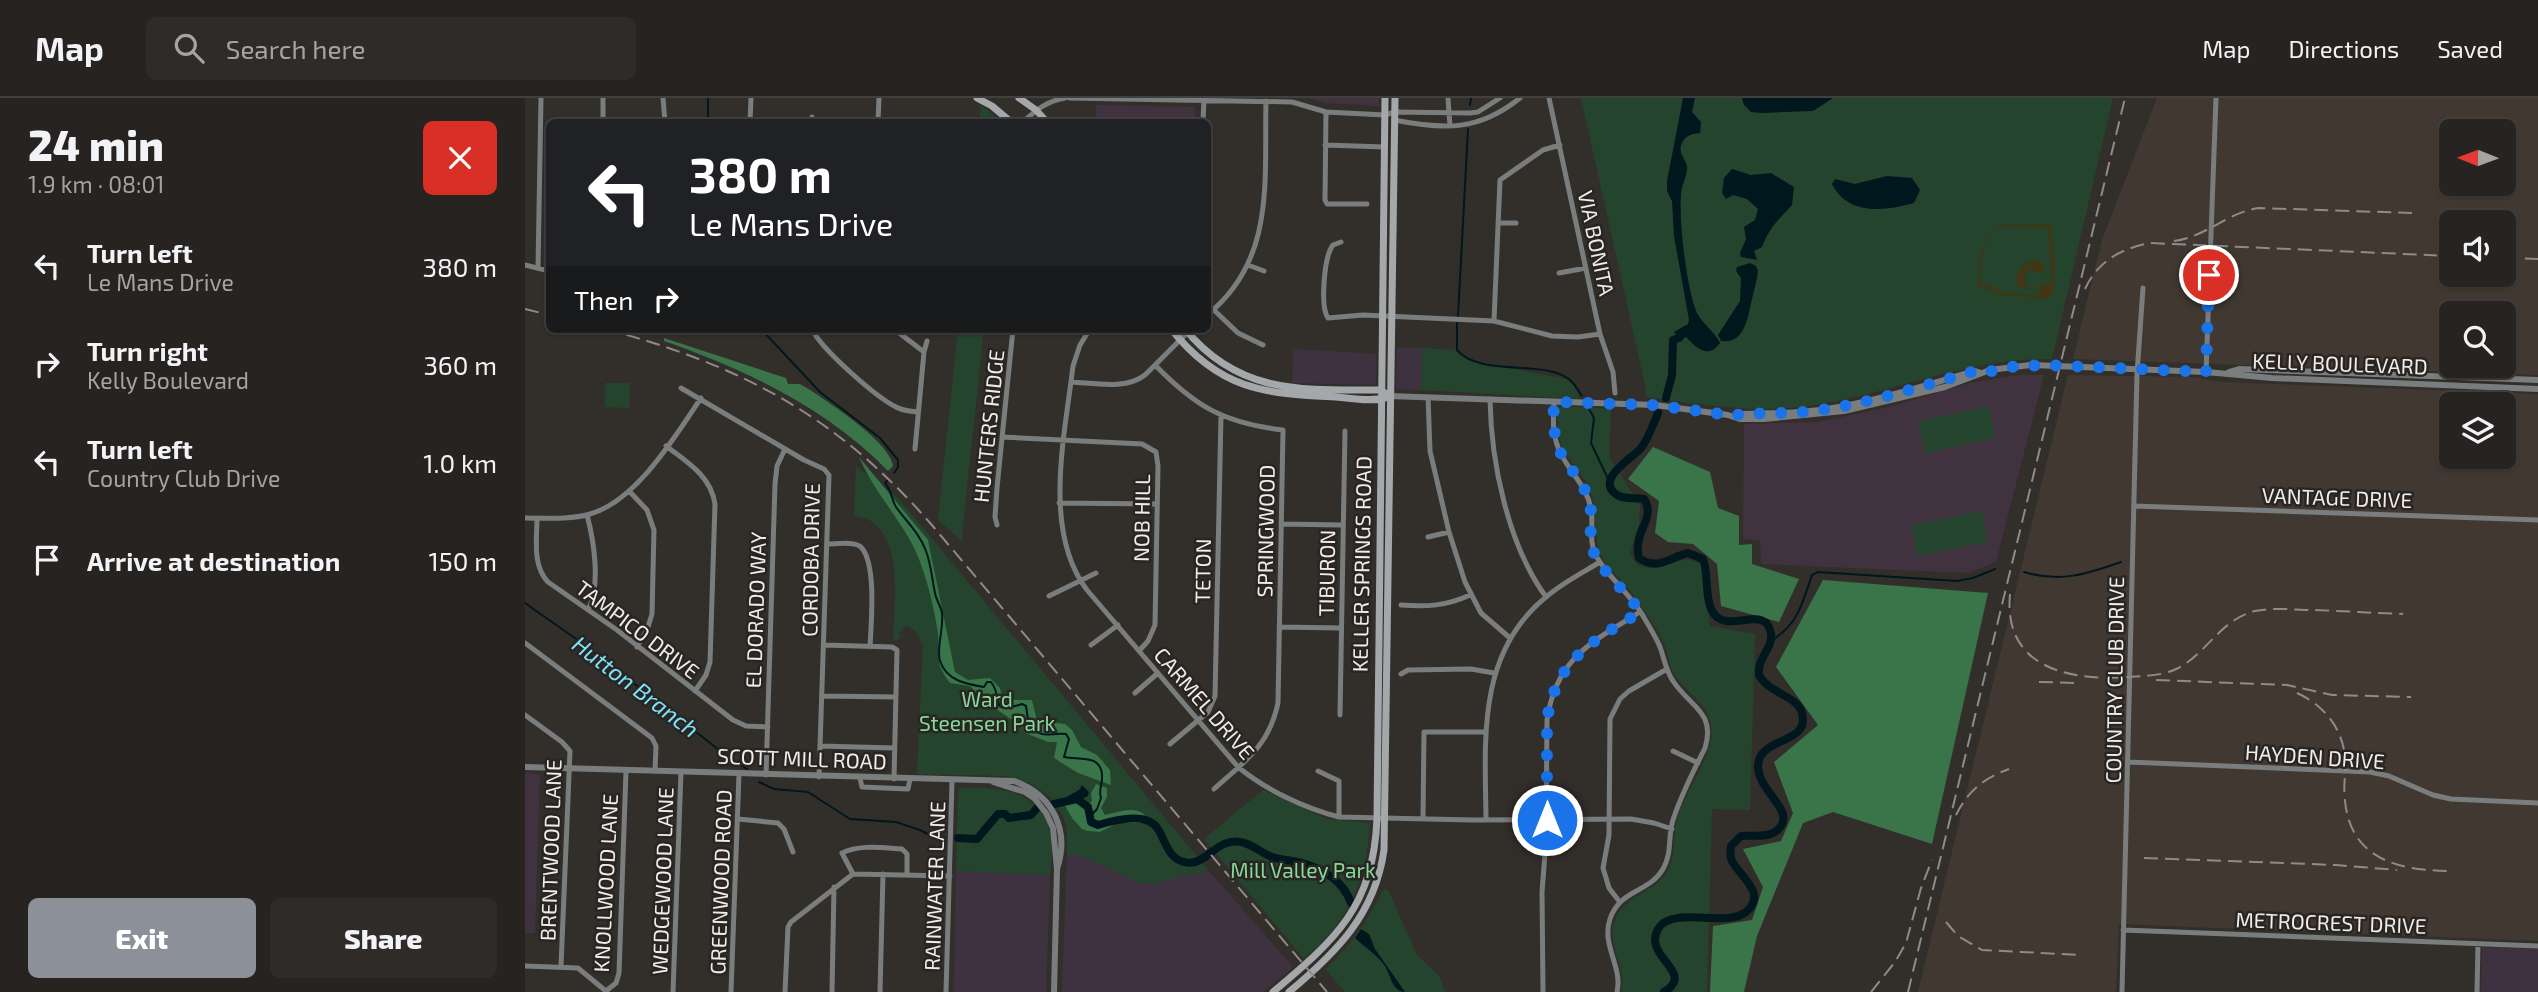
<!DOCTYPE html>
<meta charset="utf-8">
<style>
body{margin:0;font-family:"Exo 2",sans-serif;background:#2e2b29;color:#f1f3f6;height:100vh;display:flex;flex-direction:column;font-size:26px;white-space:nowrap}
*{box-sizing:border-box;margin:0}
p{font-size:23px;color:#a4a4a5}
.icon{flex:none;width:38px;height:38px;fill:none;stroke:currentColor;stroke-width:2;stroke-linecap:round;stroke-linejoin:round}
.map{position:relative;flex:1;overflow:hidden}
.drawer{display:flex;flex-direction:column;background:#262320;width:525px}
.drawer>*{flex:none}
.guide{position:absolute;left:21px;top:21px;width:665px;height:214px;border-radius:10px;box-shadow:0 2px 5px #0004,0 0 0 2px #42403e;background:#202124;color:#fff;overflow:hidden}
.needle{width:46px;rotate:271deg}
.controls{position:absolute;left:1914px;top:21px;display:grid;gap:14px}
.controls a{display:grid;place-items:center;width:77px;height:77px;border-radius:10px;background:#262320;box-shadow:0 2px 5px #0004,0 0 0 2px #42403e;font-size:35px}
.pin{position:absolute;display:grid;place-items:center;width:60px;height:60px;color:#fff;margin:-30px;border:4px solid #fff;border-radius:50%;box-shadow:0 2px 7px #0007}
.me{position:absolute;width:77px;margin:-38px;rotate:0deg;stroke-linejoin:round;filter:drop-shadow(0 0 5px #0008)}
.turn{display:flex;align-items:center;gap:24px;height:147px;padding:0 28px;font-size:32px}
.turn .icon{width:91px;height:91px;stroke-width:2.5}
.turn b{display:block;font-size:49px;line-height:60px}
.then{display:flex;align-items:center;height:66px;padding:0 28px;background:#0003;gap:14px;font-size:26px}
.round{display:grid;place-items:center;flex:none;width:74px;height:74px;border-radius:10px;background:#2e2b29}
.summary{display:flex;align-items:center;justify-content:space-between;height:119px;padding:0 28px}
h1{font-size:42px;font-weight:800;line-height:52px}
.primary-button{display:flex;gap:14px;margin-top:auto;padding:14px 28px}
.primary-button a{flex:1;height:80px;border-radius:10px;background:#8c9099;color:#fff;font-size:28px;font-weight:800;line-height:80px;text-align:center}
.primary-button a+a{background:#2e2b29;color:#f1f3f6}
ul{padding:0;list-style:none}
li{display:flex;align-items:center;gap:21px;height:98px;padding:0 28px}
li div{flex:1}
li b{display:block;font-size:26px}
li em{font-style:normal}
header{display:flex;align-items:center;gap:42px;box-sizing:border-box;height:98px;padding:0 35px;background:#262320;border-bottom:2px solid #42403e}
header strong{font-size:33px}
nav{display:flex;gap:38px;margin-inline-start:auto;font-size:24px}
.search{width:490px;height:63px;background:#2e2b29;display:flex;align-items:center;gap:18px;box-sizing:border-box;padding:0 24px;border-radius:10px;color:#a4a4a5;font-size:26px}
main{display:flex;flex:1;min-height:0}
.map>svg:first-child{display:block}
.commercial{fill:#3f3240}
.built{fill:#413931;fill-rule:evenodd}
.education{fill:#40323f}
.green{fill:#25442d}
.forest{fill:#3a7449}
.sand{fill:#3f3716;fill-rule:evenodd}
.water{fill:#00171e}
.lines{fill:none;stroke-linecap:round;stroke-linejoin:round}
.stream{stroke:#00171e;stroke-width:2}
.river{stroke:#00171e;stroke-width:8}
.minor{stroke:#7a7d7e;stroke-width:5}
.tertiary{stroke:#7a7d7e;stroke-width:6}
.secondary{stroke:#a4a8aa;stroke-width:7}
.rail{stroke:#8e8b88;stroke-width:2;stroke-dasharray:14 7;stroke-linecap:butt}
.route{stroke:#1a73e8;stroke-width:12;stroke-dasharray:0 21.6}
.labels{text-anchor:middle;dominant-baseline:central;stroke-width:5;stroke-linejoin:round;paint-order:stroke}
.street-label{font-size:21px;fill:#efecea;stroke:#282522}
.park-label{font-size:21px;fill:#86d999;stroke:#282522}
.water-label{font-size:23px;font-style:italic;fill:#7fe1f8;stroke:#282522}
</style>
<header>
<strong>Map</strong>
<div class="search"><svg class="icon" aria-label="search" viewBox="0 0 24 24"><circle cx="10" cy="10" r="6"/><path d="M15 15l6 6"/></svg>Search here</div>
<nav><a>Map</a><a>Directions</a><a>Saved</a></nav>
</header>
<main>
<section class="drawer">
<div class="summary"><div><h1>24 min</h1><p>1.9 km · 08:01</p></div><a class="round" style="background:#d93025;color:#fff"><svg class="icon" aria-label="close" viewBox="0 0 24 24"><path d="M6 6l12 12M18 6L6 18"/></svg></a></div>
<ul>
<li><svg class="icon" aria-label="left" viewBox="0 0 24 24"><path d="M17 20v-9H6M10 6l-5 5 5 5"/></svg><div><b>Turn left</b><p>Le Mans Drive</p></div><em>380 m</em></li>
<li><svg class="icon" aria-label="right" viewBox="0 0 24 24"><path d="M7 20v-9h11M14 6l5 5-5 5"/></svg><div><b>Turn right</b><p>Kelly Boulevard</p></div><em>360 m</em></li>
<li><svg class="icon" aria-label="left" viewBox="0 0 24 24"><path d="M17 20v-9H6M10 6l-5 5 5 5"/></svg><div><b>Turn left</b><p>Country Club Drive</p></div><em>1.0 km</em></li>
<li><svg class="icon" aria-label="arrive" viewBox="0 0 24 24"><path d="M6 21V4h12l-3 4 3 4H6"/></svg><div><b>Arrive at destination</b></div><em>150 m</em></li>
</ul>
<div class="primary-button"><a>Exit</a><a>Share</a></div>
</section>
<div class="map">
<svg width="2013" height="894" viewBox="0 0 2013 894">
<rect width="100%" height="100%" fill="#322f2b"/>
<path class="commercial" d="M872 250H897L896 292 871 291Z
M768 251 851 256V287L767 285Z
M542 757H554L615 785 684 773 768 869 738 894H537Z
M431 773 525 777 521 894H429Z
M1957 849 2013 851V894H1956Z"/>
<path class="built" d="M1632 0H2013V277L1548 261 1577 142ZM1927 33H1979V86H1927ZM1927 124H1979V177H1927ZM1927 215H1979V268H1927Z
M1543 277 1669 279 1696 284 2013 296V843L1594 826 1591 894H1393ZM1927 306H1979V359H1927Z"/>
<path class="education" d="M783 0H854V8L802 5Z
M571 7 670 9V24H571Z
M1493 277H1519L1471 464 1443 475 1236 466 1235 442 1218 441 1219 326 1292 324 1364 309 1445 285Z
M0 675 15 676 10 835H0Z"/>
<path class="green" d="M1056 0H1588L1527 261C1441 259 1360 299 1275 309 1224 315 1172 306 1121 299L1120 287Z
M456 7 476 24H454Z
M433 231H459L437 436 438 444 413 422Z
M897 250 932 252 942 260 968 267 1046 282 1055 301 896 292Z
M80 285H105L104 310 80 309Z
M1036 308 1086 311 1084 359 1115 407 1114 426 1105 456 1113 468C1119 469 1125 471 1131 470 1148 467 1159 456 1176 466L1185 528 1230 536 1225 712 1187 711 1182 894H1096C1103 869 1080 846 1090 822 1100 798 1125 796 1140 777 1153 760 1147 739 1152 721 1161 690 1190 659 1186 627 1183 605 1160 594 1149 576 1144 567 1143 556 1139 546 1132 529 1118 512 1108 497 1098 482 1082 473 1075 455 1068 435 1073 413 1065 393 1060 379 1050 370 1042 358 1033 344 1032 328 1033 312Z
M1464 308 1470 340 1400 355 1393 323Z
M331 368 373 400 684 773 642 781 636 786 615 785 554 757H542V730L537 716 526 700 505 685 481 678 392 676 398 549 392 535 382 527 374 535 376 537 372 543 368 542C369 505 382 423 329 418Z
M1457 413 1463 444 1392 458 1386 427Z
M433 690C465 690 497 687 518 717 522 725 526 734 526 743 527 754 526 766 525 777L431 773Z
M738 692 802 721 845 725C841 785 825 822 779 861L679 741Z
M859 791 863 792 892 857 915 879 920 894H820L800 871C826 849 843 820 859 791Z"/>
<path class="forest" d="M139 240 261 280 263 286H275L285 292C305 305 366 345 368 368L363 373C302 310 221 272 139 243Z
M1128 349 1185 374 1193 410 1214 418V447L1227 446V466L1274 481 1254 524 1196 508 1192 466 1168 446 1143 444 1130 435 1134 403 1103 381Z
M334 359 403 442 430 574 443 582 465 580 475 590 478 602H507L512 623 540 626 547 632 556 649 572 657 585 672 586 687 553 675 529 660 532 644H523L500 635 495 627 462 605 445 588 425 585C406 560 417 556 412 529 407 501 399 467 385 442 368 413 347 389 334 359Z
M1298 482 1463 495 1407 746 1308 714 1278 725 1232 838 1219 894H1185L1188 828 1227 822 1238 789 1218 751 1256 743 1268 715 1249 664 1293 627 1251 569Z
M571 686 582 690V699L576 710 580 717C593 715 607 707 620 717L617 725H593L575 734 563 733 557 731 547 720 539 706 540 704 552 705 560 709 567 703 566 695Z"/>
<path class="sand" d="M1481 126 1526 127 1530 166 1529 194 1522 201 1468 196V192L1453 190C1454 164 1452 136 1481 126ZM1481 128 1523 130 1527 184 1519 187V165L1509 162 1499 166 1491 178 1493 190 1516 191 1511 198 1472 193V189L1456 187C1456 164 1454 136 1481 128ZM1504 172 1518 175V187L1516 189H1503L1501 187V174Z"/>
<path class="water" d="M1158 0H1170L1167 14 1176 24 1175 35C1167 36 1161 37 1157 45 1152 56 1162 61 1162 70 1162 79 1156 88 1156 97 1154 125 1161 183 1170 210 1175 225 1188 231 1195 245 1182 263 1170 248 1159 237L1154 240 1149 234 1163 226 1164 222 1149 138 1147 103 1142 93V83Z
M1217 0H1308L1288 13 1237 15 1226 14 1219 7Z
M1207 71 1226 77 1246 75 1269 89 1267 107C1252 124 1246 127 1237 149L1229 153 1232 162 1216 159 1215 155 1221 141 1219 129 1230 122 1233 111 1222 101 1208 97 1201 101 1197 95 1199 80Z
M1362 78 1387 80 1395 92 1389 105C1360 113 1323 118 1307 86L1310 81 1330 86Z
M1225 165 1231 168 1233 173C1232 183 1229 192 1227 201 1223 218 1220 247 1196 243L1193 237 1215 203 1216 180 1211 173 1212 169Z
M557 687 564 694 563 698 557 701 561 705 560 708 550 702 537 705 536 702 554 692Z
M836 831 844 836 850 851 880 894C867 893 866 878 860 868 852 857 840 849 830 840Z"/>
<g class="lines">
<path class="stream" d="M945 7 946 0
M183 24V0
M933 218 943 31
M932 225V252C955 280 1025 260 1047 284 1051 288 1054 294 1057 298
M236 231 295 294 355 340 373 362V369L369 375
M1064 311 1069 320 1066 345 1085 385
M362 383 360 385C367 393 366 401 371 409 381 423 395 436 401 453 406 466 407 481 410 495 411 502 416 508 417 515 419 529 411 552 415 563 422 583 441 586 459 589L462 584H466C480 602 462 617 497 606L501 608 504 629C521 642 524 634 541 636L544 641 539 659C553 662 576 656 577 677 578 686 573 692 576 700L572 711 564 720
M1499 474C1535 485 1562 476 1596 464
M0 505 64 550 203 659 222 671
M1246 543C1274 525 1277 506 1287 477L1293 474 1432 483 1448 480 1470 471
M234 684 249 691 283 694 325 721 371 724 395 732 408 739 420 740"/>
<path class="river" d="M1141 300 1147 277 1148 242 1154 240 1161 232
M1133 315C1128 326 1124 340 1116 350 1107 361 1069 381 1092 397 1100 402 1110 399 1119 401 1132 421 1107 433 1114 460 1133 473 1143 460 1163 455L1178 461C1185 477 1177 512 1195 521 1211 530 1242 508 1246 536 1248 551 1232 559 1234 577 1243 595 1273 598 1277 615 1285 645 1241 639 1234 662 1226 689 1269 709 1256 728 1248 741 1229 737 1216 738L1206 748C1205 753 1205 758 1207 763 1215 779 1243 795 1221 814 1200 830 1147 807 1133 831 1117 859 1172 874 1139 894
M529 706 552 701 563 709 566 724 573 727C589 722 622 713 633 731 641 744 643 760 659 764 677 769 687 749 702 745 720 739 732 753 747 759 755 762 764 762 773 764 797 770 818 782 826 805
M433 740 452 741 473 716H480L484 720 506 717 512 710"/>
<path class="minor" d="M138 0 140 24
M544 0 767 4 801 14 860 17 870 14 945 15 953 14 975 0
M923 0 925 28
M1024 0 1075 236 1088 274 1090 295
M801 14 800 102 802 106H842
M869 22C920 32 954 33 995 0
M78 24V0
M225 24 226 0
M287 24V19
M353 24 354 0
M498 24C511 12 522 3 540 0
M678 24 679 0
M800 47 860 49
M973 125H991
M816 144 808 147C799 158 795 209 803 220L838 217 969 223 1027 238 1053 239 1075 236
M0 167 24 173
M723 167 739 173
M13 170 16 0
M1034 175 1061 170
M689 212 713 235 738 247
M682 217C751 162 739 82 741 3
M969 223 975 82 1018 52 1035 47
M287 231C296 251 351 299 371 309 378 313 386 313 393 314
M369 231 399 254
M565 231 555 247 548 268C540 337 517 433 562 492L713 669C741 692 779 710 814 719L947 722 1106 721 1129 725 1147 731
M630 267C671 309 699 325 758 332L753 605C744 648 720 663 689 691
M1681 274 1691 0
M546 284C569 285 601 292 620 277L666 231
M156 290 279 362 299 371 304 377 294 679
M903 299 905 353 924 434 940 484 956 515 985 540
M965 301C966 365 983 447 1021 499
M1029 304C1028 322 1027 339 1036 356 1046 376 1062 388 1066 411 1069 427 1063 443 1071 458 1084 480 1104 495 1117 516 1123 527 1130 537 1135 549 1139 560 1141 573 1148 583 1165 609 1191 614 1180 650 1169 672 1157 695 1149 719 1142 736 1148 754 1138 771 1124 795 1095 791 1085 821 1076 847 1098 869 1092 894
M477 339 617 346 631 354 633 368 630 527 623 543 614 553
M141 348C162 364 186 378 190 406L185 564 181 577 170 593
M390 351 399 254 402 243
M105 394 122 412 129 432 127 516 122 532 112 549
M534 405 632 406
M1609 408 2013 422
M62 417C69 443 76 488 63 512
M0 420C20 420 45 422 65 416 111 403 150 339 176 300
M12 420C12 441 7 467 23 484L92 532 208 622 221 628 243 629
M756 426 817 427
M472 427 470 419 472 390 488 231
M903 439 924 434
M303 446C311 446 330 443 336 449 352 466 346 526 345 549
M524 498 571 475
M876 507C902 509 921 508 945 497
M754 529 816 530
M0 545 127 640 131 648 130 673
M299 547 367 549 372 552 369 681
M566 547 593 527
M876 576 883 572 946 571 969 575
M610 595 633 575
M297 598 371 599
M0 617 37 644 45 653 36 868
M815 617 820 333
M645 646 683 614 690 598 696 317
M295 648 370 650
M1148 653 1173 665
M1603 664 1845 674 1864 678 1908 697 1926 701 2013 705
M793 673 814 683V719
M241 677 250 386 252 368 260 351
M335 680 337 689 383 691 385 681
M213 721 253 725 259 731 268 754
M898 721 899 634H960
M961 721C960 641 952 555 1021 499 1037 485 1057 475 1075 464
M328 776 317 755C335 746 358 750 377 751L382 756V777
M1094 803 1084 790 1078 770 1084 737 1085 621 1095 601 1104 593 1142 571
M1598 832 2013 848
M0 868 53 870 82 894
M81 893 91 885 94 875 101 673
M148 894 156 674
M206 894 214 676
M260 894 263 829 266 824 328 776 425 778
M307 894 309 789
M355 894 358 776
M421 894 427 683
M1018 894 1017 794 1021 743 1022 622C1031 560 1067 544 1115 514
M1597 894 1612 276 1618 190
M1952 894 1953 846"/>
<path class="tertiary" d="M1704 274 1714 271 2013 282
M864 298 1130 307 1203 317 1215 321H1239L1319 313 1420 289 1465 272 1505 267 1681 274 1747 280 2013 291
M1210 318 1215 316C1244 315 1273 316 1302 311 1352 303 1401 287 1450 273L1456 275
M0 669 489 683C528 697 545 732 532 771
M468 684 500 694 509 700 521 715 528 730 532 771 529 894"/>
<path class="secondary" d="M452 0 467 8 486 24
M494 0 511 12 522 24
M646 231C694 291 738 296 811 299 826 300 845 304 860 300
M660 231C714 297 778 292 856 292L860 295
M748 894C811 841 848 809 852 721L860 0
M764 894C812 854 850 816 859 752L870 0"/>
<path class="rail" d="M1649 143C1681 139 1703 114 1734 110L1887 115
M1979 160 2013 161
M1560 191C1573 163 1595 151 1625 145L1927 158
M0 211 24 217
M81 231C217 268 312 318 406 426L802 894
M1485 496C1478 570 1544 583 1603 579 1618 578 1635 578 1649 572 1681 558 1694 522 1730 513 1749 509 1769 512 1788 512 1818 513 1848 515 1878 516
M1631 582 1762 587 1807 597 1886 599
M1514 584 1553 585
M1772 595C1799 607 1818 631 1820 660 1821 675 1818 689 1820 703 1826 762 1874 772 1923 773
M1431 717C1443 693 1459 680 1484 671
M1619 760 1811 767 1872 772
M1421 824 1433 838 1457 852 1556 857
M1346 894 1370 864 1381 845 1396 790 1407 762
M1383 894 1600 0"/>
</g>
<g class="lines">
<path class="route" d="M1022 722V622C1032 560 1067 544 1115 514 1102 493 1080 478 1069 455 1062 438 1069 419 1064 402 1059 387 1051 378 1042 365 1028 347 1028 326 1029 304L1130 307 1210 318 1215 316C1244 315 1273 316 1302 311 1352 303 1401 287 1450 273L1456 275 1492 268 1521 267 1681 274 1684 177"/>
</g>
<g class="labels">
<g class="street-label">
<text transform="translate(1072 145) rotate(78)">VIA BONITA</text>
<text transform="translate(1815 265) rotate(2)">KELLY BOULEVARD</text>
<text transform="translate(463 328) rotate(-84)">HUNTERS RIDGE</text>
<text transform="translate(1812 399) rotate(2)">VANTAGE DRIVE</text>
<text transform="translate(616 420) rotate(-89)">NOB HILL</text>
<text transform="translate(740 433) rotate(-89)">SPRINGWOOD</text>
<text transform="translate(285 462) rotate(-89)">CORDOBA DRIVE</text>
<text transform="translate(836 466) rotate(-89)">KELLER SPRINGS ROAD</text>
<text transform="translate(677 473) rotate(-89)">TETON</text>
<text transform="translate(801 475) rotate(-89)">TIBURON</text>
<text transform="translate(230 512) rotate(-88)">EL DORADO WAY</text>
<text transform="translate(113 531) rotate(37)">TAMPICO DRIVE</text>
<text transform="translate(1589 582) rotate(-89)">COUNTRY CLUB DRIVE</text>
<text transform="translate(680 605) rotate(49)">CARMEL DRIVE</text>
<text transform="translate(1790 658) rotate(4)">HAYDEN DRIVE</text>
<text transform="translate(277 660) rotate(2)">SCOTT MILL ROAD</text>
<text transform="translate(25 752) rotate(-88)">BRENTWOOD LANE</text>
<text transform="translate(137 783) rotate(-88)">WEDGEWOOD LANE</text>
<text transform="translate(195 784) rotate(-88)">GREENWOOD ROAD</text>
<text transform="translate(80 785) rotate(-87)">KNOLLWOOD LANE</text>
<text transform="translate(409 788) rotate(-88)">RAINWATER LANE</text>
<text transform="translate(1806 824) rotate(2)">METROCREST DRIVE</text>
</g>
<g class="park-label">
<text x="462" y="600">Ward<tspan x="462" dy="24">Steensen Park</tspan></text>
<text x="778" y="771">Mill Valley Park</text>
</g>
<g class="water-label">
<text transform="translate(111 588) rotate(37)">Hutton Branch</text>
</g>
</g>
</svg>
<div class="controls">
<a><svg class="needle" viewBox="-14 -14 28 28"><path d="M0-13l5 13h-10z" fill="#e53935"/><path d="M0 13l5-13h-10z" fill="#a4a4a5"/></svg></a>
<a><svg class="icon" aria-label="sound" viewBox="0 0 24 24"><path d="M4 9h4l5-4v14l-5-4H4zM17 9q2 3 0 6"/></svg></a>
<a><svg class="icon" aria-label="search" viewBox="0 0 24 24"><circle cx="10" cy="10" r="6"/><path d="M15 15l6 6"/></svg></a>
<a><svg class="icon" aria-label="layers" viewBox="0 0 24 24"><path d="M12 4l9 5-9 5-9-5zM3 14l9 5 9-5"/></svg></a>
</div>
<div class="pin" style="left:1684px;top:177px;background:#d93025"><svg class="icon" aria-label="arrive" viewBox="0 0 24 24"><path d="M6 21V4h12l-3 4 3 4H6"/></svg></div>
<svg class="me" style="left:1022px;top:722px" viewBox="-20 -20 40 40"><circle r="17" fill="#1a73e8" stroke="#fff" stroke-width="3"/><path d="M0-11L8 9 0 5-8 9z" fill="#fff"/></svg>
<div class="guide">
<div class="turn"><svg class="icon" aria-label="left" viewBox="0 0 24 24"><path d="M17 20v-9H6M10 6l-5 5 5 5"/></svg><div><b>380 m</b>Le Mans Drive</div></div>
<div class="then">Then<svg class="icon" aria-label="right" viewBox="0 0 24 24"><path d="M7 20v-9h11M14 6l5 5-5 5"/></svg></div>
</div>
</div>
</main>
